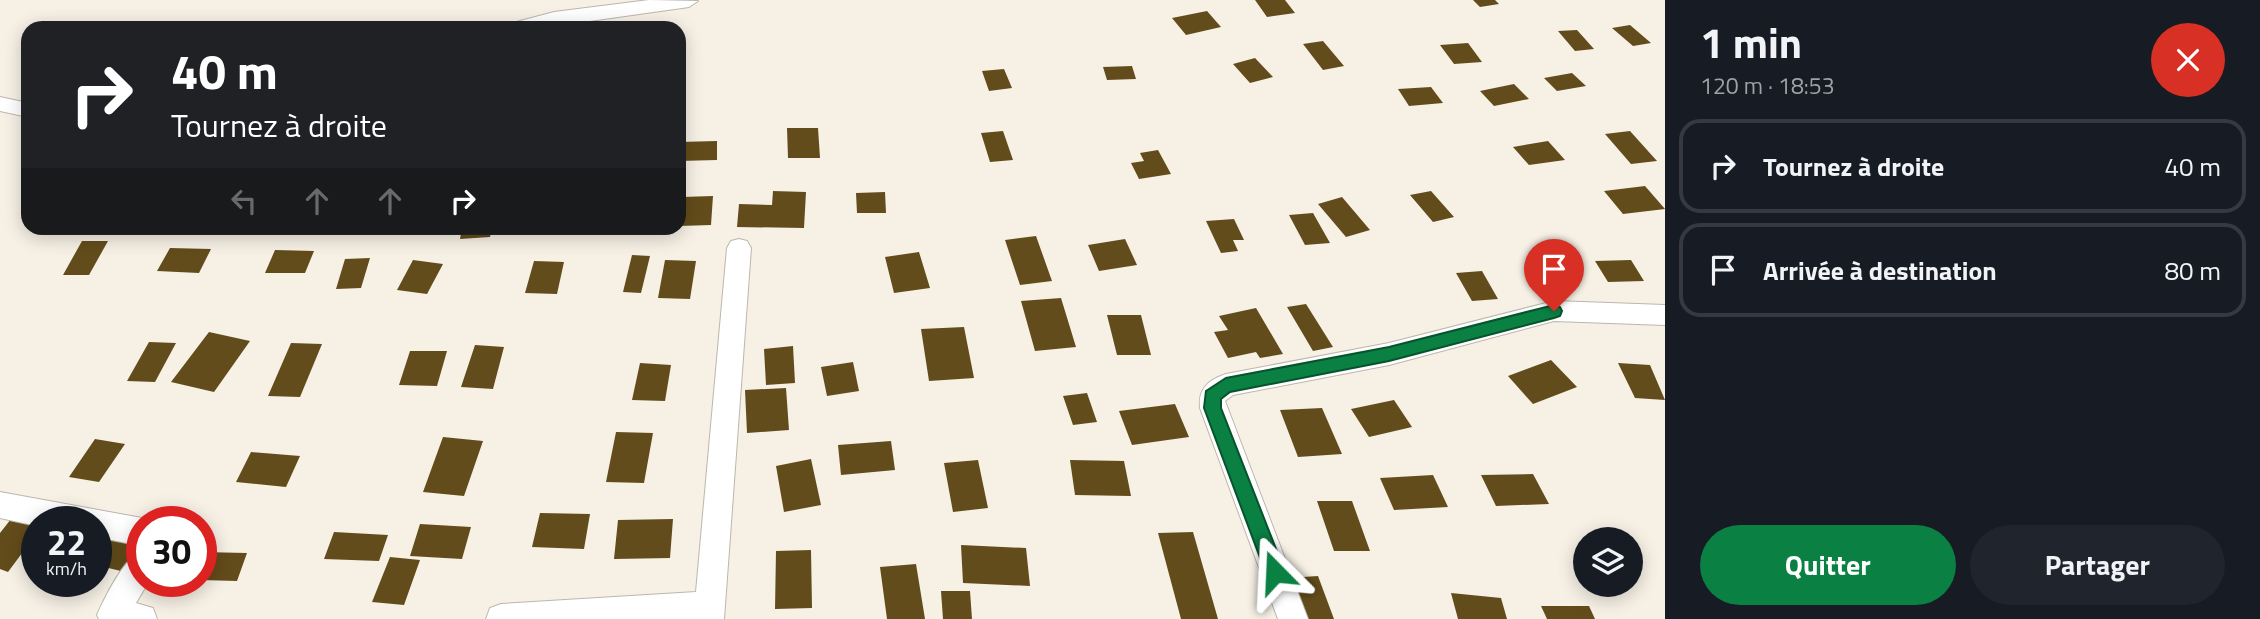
<!DOCTYPE html>
<html lang="fr">
<meta charset="utf-8">
<style>
body{margin:0;font-family:"Titillium Web",sans-serif;background:#20242c;color:#f1f3f6;height:100vh;display:flex;flex-direction:column;font-size:26px;white-space:nowrap}
*{box-sizing:border-box;margin:0}
p{font-size:23px;color:#9ea1a6}
.icon{flex:none;width:38px;height:38px;fill:none;stroke:currentColor;stroke-width:2;stroke-linecap:round;stroke-linejoin:round}
.map{position:relative;flex:1;overflow:hidden}
.drawer{display:flex;flex-direction:column;background:#171b24;width:595px}
.drawer>*{flex:none}
.hud{position:absolute;left:21px;top:21px;width:665px;height:214px;border-radius:21px;box-shadow:0 4px 18px #0003;background:#202124;color:#fff;overflow:hidden}
.tools{position:absolute;left:1573px;top:527px;display:grid;gap:14px}
.tools a{display:grid;place-items:center;width:70px;height:70px;border-radius:50%;background:#171b24;box-shadow:0 4px 18px #0003;font-size:35px}
.speed{position:absolute;left:21px;top:506px;display:flex;gap:14px;font-size:35px;font-weight:700;text-align:center}
.speed>*{display:grid;place-content:center;width:91px;height:91px;border-radius:50%;background:#171b24;box-shadow:0 4px 18px #0003;line-height:1}
.speed small{font-size:18px;font-weight:400}
.speed .limit{border:10px solid #d22;background:#fff;color:#111}
.pin{position:absolute;display:grid;place-items:center;width:60px;height:60px;color:#fff;margin:-72px -30px;border-radius:50% 50% 50% 0;rotate:-45deg;box-shadow:0 0 7px #0007}
.pin .icon{rotate:45deg}
.me{position:absolute;width:77px;margin:-38px;rotate:339deg;stroke-linejoin:round;filter:drop-shadow(0 0 5px #0008)}
.turn{display:flex;align-items:center;gap:24px;height:147px;padding:0 35px;font-size:32px}
.turn .icon{width:91px;height:91px;stroke-width:2.5}
.turn b{display:block;font-size:49px;line-height:60px}
.lanes{display:flex;align-items:center;height:66px;padding:0 35px;background:#0003;justify-content:center;gap:35px;direction:ltr}
.lanes .off{opacity:.35}
.round{display:grid;place-items:center;flex:none;width:74px;height:74px;border-radius:37px;background:#20242c}
.overview{display:flex;align-items:center;justify-content:space-between;height:119px;padding:0 35px}
h1{font-size:42px;font-weight:700;line-height:52px}
.button{display:flex;gap:14px;margin-top:auto;padding:14px 35px}
.button a{flex:1;height:80px;border-radius:42px;background:#0b8043;color:#fff;font-size:28px;font-weight:700;line-height:80px;text-align:center}
.button a+a{background:#20242c;color:#f1f3f6}
ul{padding:0;list-style:none}
li{display:flex;align-items:center;gap:21px;height:94px;margin:0 14px 10px;padding:0 21px;border:4px solid #363941;border-radius:21px}
li div{flex:1}
li b{display:block;font-size:26px}
li em{font-style:normal}
main{display:flex;flex:1;min-height:0}
.map>svg:first-child{display:block}
.building{fill:#634c1b}
.lines{fill:none;stroke-linecap:round;stroke-linejoin:round}
.minor-casing{stroke:#bcb7ad;stroke-width:2}
.minor{fill:#fff;fill-rule:evenodd}
.route{fill:#0b8043;stroke:#07532c;stroke-width:2}
</style>
<main>
<div class="map">
<svg width="1665" height="619" viewBox="0 0 1665 619">
<rect width="100%" height="100%" fill="#f6f0e5"/>
<path class="building" d="M1255 0H1285L1295 13 1267 17Z
M1473 0H1495L1499 4 1480 7Z
M1207 11 1221 27 1186 35 1172 18Z
M1630 25 1651 43 1633 46 1612 28Z
M1577 30 1594 49 1575 51 1558 31Z
M1323 41 1344 66 1323 70 1303 44Z
M1468 43 1482 62 1454 64 1440 45Z
M1255 58 1273 77 1250 83 1233 64Z
M1132 66 1136 79 1107 80 1103 67Z
M1004 69 1012 88 989 91 982 71Z
M1572 73 1586 86 1557 91 1544 78Z
M1514 84 1529 99 1494 106 1480 91Z
M1431 87 1443 103 1409 106 1398 89Z
M787 128H818L820 158H788Z
M1003 131 1013 160 990 162 981 133Z
M1630 131 1657 161 1631 164 1605 134Z
M717 141V160L679 161V142Z
M1548 141 1565 160 1529 165 1513 147Z
M1158 150 1171 174 1139 179 1131 163 1144 161 1140 153Z
M1645 186 1665 209 1623 214 1604 191Z
M773 191 806 192 804 228 737 227 739 204 772 205Z
M1431 191 1454 217 1433 222 1410 195Z
M885 192 886 213H857L856 193Z
M713 196 711 225 679 226 682 197Z
M1342 197 1370 230 1346 237 1318 204Z
M1313 213 1330 243 1305 245 1289 215Z
M1234 219 1244 240H1233L1238 251 1221 253 1206 221Z
M462 228H492L490 237 460 239Z
M1036 236 1052 281 1020 285 1005 240Z
M1125 239 1137 265 1099 271 1088 245Z
M82 241H108L89 275H63Z
M170 248 211 249 199 273 157 271Z
M275 250 314 251 305 273H265Z
M919 252 930 288 894 293 885 257Z
M632 255 650 256 641 293 623 292Z
M370 258 361 288 336 289 345 259Z
M413 260 443 264 427 294 397 290Z
M665 260 696 261 690 299 658 298Z
M1631 260 1644 281 1608 282 1595 261Z
M534 261 564 262 557 294 525 293Z
M1482 271 1498 299 1472 301 1456 273Z
M1061 298 1076 347 1035 351 1021 301Z
M1306 304 1333 347 1313 351 1287 307Z
M1256 308 1283 354 1260 358 1256 352 1228 358 1214 332 1228 330 1219 316Z
M1107 315H1141L1151 355H1117Z
M964 327 974 378 929 381 921 329Z
M209 332 250 341 214 392 171 382Z
M149 342 176 343 155 382 127 381Z
M291 343 322 344 300 397 268 396Z
M475 345 504 347 493 389 461 387Z
M793 346 795 383 766 385 764 349Z
M410 351H447L437 386 399 385Z
M1551 360 1577 387 1533 404 1508 376Z
M853 362 859 391 827 396 821 367Z
M640 363 671 365 665 401 632 400Z
M1618 363 1650 365 1665 400 1635 398Z
M786 388 789 430 747 433 745 390Z
M1087 393 1097 422 1073 425 1063 396Z
M1394 400 1412 427 1369 437 1351 409Z
M1175 404 1189 437 1132 445 1119 411Z
M1322 408 1342 454 1298 457 1280 410Z
M616 432 653 433 644 483 606 482Z
M443 437 483 441 464 496 423 492Z
M95 439 125 444 99 482 69 477Z
M891 441 895 470 841 475 838 445Z
M251 452 300 456 286 487 236 482Z
M811 459 821 505 784 512 776 466Z
M978 460 988 508 953 512 944 463Z
M1070 460 1124 461 1131 496 1075 495Z
M1533 474 1549 504 1496 506 1481 475Z
M1433 475 1448 507 1394 510 1380 478Z
M1317 501H1352L1370 551H1334Z
M540 513 590 514 584 549 532 547Z
M11 519 37 525V533L8 572 0 569V533Z
M673 519 670 558 614 559 618 520Z
M420 524 471 527 462 559 410 556Z
M334 532 388 535 379 561 324 559Z
M1193 532 1218 619H1181L1158 533Z
M96 533 142 539V553L129 573 96 565Z
M961 545 1026 548 1030 586 963 583Z
M811 550 812 608 775 609 776 551Z
M201 552 247 553 237 581 201 580Z
M390 557 420 560 404 605 372 602Z
M916 564 925 619H887L880 567Z
M1318 576 1334 619H1304L1288 578Z
M941 591H970L972 619H943Z
M1451 593 1501 598 1507 619H1458Z
M1541 606H1589L1595 619H1547Z"/>
<g class="lines">
<defs>
<path id="minor" d="M649 0 698 1 689 7 540 28H506L509 24 554 12Z
M0 97 28 103V117L0 111Z
M739 239 747 241 751 248 724 619H486L490 608 501 604 696 592 727 248 731 241Z
M1554 301 1665 305V325L1554 321 1389 365 1233 395 1225 401 1308 619H1278L1200 408C1198 389 1208 380 1226 374L1389 343Z
M0 492 142 518 150 522H142V546L96 537V522H37V526L0 518Z
M142 551V581H149L136 603 153 608 157 619H99L97 615C105 597 124 558 142 551Z"/>
</defs>
<use href="#minor" class="minor-casing"/>
<use href="#minor" class="minor"/>
</g>
<path class="route" d="M1554 305 1560 307 1562 311 1560 316 1554 318 1389 361 1230 392 1221 399V408L1285 572 1282 579 1275 582 1268 579 1204 408 1206 391 1226 378 1389 347Z"/>
</svg>
<div class="tools">
<a><svg class="icon" aria-label="layers" viewBox="0 0 24 24"><path d="M12 4l9 5-9 5-9-5zM3 14l9 5 9-5"/></svg></a>
</div>
<div class="speed"><div>22<small>km/h</small></div><div class="limit">30</div></div>
<div class="pin" style="left:1554px;top:311px;background:#d93025"><svg class="icon" aria-label="arrive" viewBox="0 0 24 24"><path d="M6 21V4h12l-3 4 3 4H6"/></svg></div>
<svg class="me" style="left:1275px;top:572px" viewBox="-20 -20 40 40"><path d="M0-17L14 15 0 8-14 15z" fill="#0b8043" stroke="#fff" stroke-width="4"/></svg>
<div class="hud">
<div class="turn"><svg class="icon" aria-label="right" viewBox="0 0 24 24"><path d="M7 20v-9h11M14 6l5 5-5 5"/></svg><div><b>40 m</b>Tournez à droite</div></div>
<div class="lanes"><svg class="icon off" aria-label="left" viewBox="0 0 24 24"><path d="M17 20v-9H6M10 6l-5 5 5 5"/></svg><svg class="icon off" aria-label="ahead" viewBox="0 0 24 24"><path d="M12 20V5M6 11l6-6 6 6"/></svg><svg class="icon off" aria-label="ahead" viewBox="0 0 24 24"><path d="M12 20V5M6 11l6-6 6 6"/></svg><svg class="icon" aria-label="right" viewBox="0 0 24 24"><path d="M7 20v-9h11M14 6l5 5-5 5"/></svg></div>
</div>
</div>
<section class="drawer">
<div class="overview"><div><h1>1 min</h1><p>120 m · 18:53</p></div><a class="round" style="background:#d93025;color:#fff"><svg class="icon" aria-label="close" viewBox="0 0 24 24"><path d="M6 6l12 12M18 6L6 18"/></svg></a></div>
<ul>
<li><svg class="icon" aria-label="right" viewBox="0 0 24 24"><path d="M7 20v-9h11M14 6l5 5-5 5"/></svg><div><b>Tournez à droite</b></div><em>40 m</em></li>
<li><svg class="icon" aria-label="arrive" viewBox="0 0 24 24"><path d="M6 21V4h12l-3 4 3 4H6"/></svg><div><b>Arrivée à destination</b></div><em>80 m</em></li>
</ul>
<div class="button"><a>Quitter</a><a>Partager</a></div>
</section>
</main>
